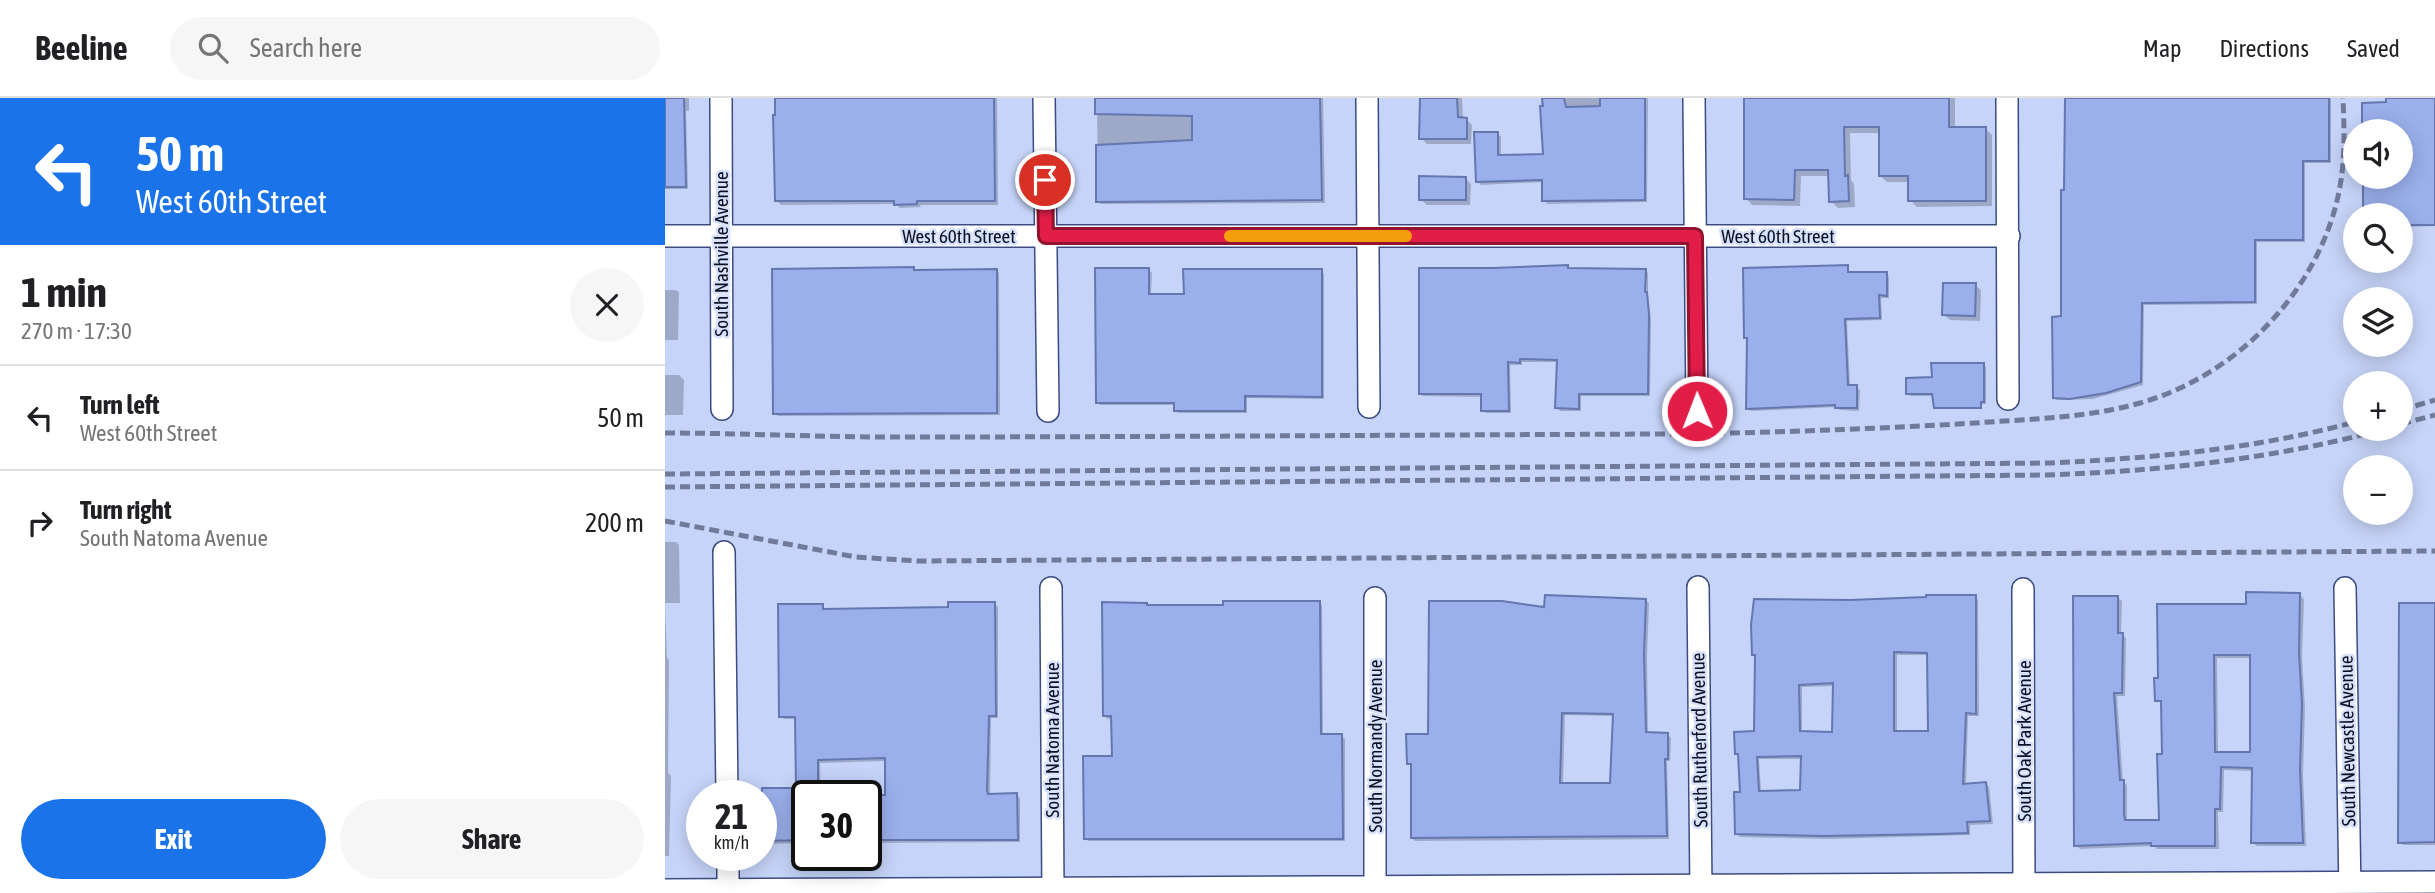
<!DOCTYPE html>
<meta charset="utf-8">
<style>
body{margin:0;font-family:"Asap Condensed",sans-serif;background:#f6f6f6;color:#202124;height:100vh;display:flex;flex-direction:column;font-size:26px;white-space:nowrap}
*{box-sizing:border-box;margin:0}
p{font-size:23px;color:#757577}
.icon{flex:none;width:38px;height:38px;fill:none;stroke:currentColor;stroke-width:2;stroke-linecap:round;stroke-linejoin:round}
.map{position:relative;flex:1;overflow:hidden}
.sheet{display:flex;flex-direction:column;background:#fff;width:665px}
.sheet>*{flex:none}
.banner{background:#1a73e8;color:#fff;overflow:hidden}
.tools{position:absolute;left:1678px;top:21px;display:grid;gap:14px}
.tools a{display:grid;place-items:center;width:70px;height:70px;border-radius:50%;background:#fff;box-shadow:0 4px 18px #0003;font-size:35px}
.speed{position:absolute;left:21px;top:682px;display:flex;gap:14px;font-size:35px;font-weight:700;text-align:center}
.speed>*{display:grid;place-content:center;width:91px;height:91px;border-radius:50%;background:#fff;box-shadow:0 4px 18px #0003;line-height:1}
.speed small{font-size:18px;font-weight:400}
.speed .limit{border:4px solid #111;border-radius:10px;background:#fff;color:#111}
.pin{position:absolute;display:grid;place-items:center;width:60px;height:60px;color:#fff;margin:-30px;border:4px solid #fff;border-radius:50%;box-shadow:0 2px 7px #0007}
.me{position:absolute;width:77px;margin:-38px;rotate:359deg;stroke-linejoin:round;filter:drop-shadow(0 0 5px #0008)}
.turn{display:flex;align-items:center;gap:24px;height:147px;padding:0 21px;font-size:32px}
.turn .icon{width:91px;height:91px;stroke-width:2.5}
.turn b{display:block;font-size:49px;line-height:60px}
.round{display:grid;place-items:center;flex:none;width:74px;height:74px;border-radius:37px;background:#f6f6f6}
.head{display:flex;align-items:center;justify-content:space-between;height:119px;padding:0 21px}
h1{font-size:42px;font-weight:700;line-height:52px}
.action{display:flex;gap:14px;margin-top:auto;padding:14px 21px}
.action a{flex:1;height:80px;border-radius:42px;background:#1a73e8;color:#fff;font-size:28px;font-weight:700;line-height:80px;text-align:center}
.action a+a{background:#f6f6f6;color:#202124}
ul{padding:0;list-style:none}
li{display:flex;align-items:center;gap:21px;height:105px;padding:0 21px;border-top:2px solid #e0e0e0}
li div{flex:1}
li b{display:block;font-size:26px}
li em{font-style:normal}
header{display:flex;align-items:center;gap:42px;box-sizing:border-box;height:98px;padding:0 35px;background:#fff;border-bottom:2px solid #e0e0e0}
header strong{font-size:33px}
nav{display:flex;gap:38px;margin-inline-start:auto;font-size:24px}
.search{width:490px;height:63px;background:#f6f6f6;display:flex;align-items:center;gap:18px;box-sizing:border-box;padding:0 24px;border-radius:38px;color:#757577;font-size:26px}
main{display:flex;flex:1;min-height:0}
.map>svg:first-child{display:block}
.shadow{fill:#0003;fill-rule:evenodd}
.building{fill:#9aafeb;stroke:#6477af;stroke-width:2;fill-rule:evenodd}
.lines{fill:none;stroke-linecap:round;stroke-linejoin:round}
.minor-casing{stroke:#3c4c81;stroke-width:24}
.minor{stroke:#fff;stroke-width:21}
.rail{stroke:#717b99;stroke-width:5;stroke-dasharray:10 5;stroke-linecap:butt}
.route-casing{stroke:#92132f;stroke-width:18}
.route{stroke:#e11d48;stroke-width:12}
.slow{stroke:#f59e0b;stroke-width:12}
.labels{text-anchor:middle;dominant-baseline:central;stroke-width:5;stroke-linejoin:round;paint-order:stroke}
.street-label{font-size:19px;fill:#0a1025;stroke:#d8e1fa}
</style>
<header>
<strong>Beeline</strong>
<div class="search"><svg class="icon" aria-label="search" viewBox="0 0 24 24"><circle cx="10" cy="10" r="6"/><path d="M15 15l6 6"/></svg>Search here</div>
<nav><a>Map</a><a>Directions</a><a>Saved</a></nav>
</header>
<main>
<section class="sheet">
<div class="banner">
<div class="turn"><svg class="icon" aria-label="left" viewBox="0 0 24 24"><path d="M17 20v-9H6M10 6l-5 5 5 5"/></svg><div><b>50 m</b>West 60th Street</div></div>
</div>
<div class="head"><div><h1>1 min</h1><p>270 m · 17:30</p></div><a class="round"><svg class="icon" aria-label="close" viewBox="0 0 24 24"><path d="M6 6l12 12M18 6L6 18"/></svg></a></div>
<ul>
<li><svg class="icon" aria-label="left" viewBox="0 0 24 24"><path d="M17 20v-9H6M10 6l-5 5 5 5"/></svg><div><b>Turn left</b><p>West 60th Street</p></div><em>50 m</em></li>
<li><svg class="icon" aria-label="right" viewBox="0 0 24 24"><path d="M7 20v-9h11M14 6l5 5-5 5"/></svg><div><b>Turn right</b><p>South Natoma Avenue</p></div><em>200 m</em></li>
</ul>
<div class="action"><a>Exit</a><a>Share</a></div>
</section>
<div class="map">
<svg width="1770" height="795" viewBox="0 0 1770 795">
<rect width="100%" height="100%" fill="#c6d4f9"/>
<path class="shadow" d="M0 0H24V13H21L23 91H0Z
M112 0H332L333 107H255L256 109 235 110 231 106 116 107 111 102Z
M432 0H658L660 105 436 106 433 103Z
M756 0H797L798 21H801L807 27 806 46H762L756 40Z
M876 0H983L982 104 882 106 879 102 878 84 816 87 812 83 832 35 836 39V59L879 57Z
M1080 0H1290V31H1321L1327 37V108L1252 109 1245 102V84H1222L1215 78 1216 35H1185L1186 82 1189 86 1190 109 1173 110 1166 103 1165 78H1136L1135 108 1087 107 1081 100Z
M1401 0H1666V65H1640V144H1592V206L1479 207 1478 287 1428 301 1392 302 1389 299 1398 220Z
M1723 0H1770V128L1736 129V117H1700L1699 79H1736V33H1699L1698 6H1723Z
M800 80 806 86 805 107H762L756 102Z
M902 168 906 172H980L983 175V197L986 221 985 298H916V313H895L892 310 893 264H857V267H845L846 315H821L818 312V299L758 298 755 296Z
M1182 168 1185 176H1221L1224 179V200H1216L1217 222 1182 223 1185 289H1192L1195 292 1194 313 1175 312 1171 309 1086 313 1083 311 1084 242 1080 239Z
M484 172 487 175 486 197 521 198 656 173 659 176V301L582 300V315H513L511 312V307H435L432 304Z
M332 173 334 175 335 317 113 318 110 315Z
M1310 187 1316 192 1315 223 1285 222 1279 217Z
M0 192H11L14 194 13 242H0Z
M1318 266 1321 269V306H1317V311H1273L1269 298H1245L1243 295 1268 281Z
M0 277H14L19 282 18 317H0Z
M0 444H11L14 447 15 505H0L2 560 4 562 3 675 6 678 4 758H0Z
M1635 497 1639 501 1637 560 1640 610 1638 676 1641 748H1592L1588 745 1589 673 1559 672 1558 714H1553L1554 751H1492L1489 748 1415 751 1411 747 1453 500 1457 503 1456 536 1461 540 1460 598H1452L1458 684 1462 687V722L1496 724 1498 606 1492 602 1583 507ZM1552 560H1587V655H1553Z
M1310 499 1313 502 1314 618H1303L1301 687 1321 686 1324 689 1328 726 1305 727V737L1163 741 1075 739 1072 736 1076 696 1075 658 1072 655 1091 635V559L1088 556 1185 504ZM1232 557H1264V635H1232ZM1169 588V636L1137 635V589ZM1094 661H1138L1137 693 1096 694Z
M981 502 984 505 982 560 983 636 1003 637 1006 640 1005 663H1002L1004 741 750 743 747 740 746 668 744 665 765 637 881 511ZM900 617 950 618 946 687H898Z
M654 505 657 507 658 638H677L680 641V743H423L420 740 449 660 448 620 442 621 440 618 483 509H560Z
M330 506 333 509V620H326L325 698 352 697 355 700V744L201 745V698H222L221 663 155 665 156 698H142V745L102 746 99 742 133 691 132 621H119L116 618 157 508 160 511H285Z
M1770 506V747H1738L1735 744Z"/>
<path class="building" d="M0 0H19L21 89H0Z
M110 0H329L330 103H252V106L229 107V103H110L108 17H110Z
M430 0H655L657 102 431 104V47L527 42V18L430 16Z
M755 0H792L793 19 802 20V41H754Z
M877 0H899L901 9 935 8V0H980V102L877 103V82L811 84 809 34H833V57L878 56 875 8H878Z
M1079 0H1284V29H1321V103H1243V78H1214V29H1179L1180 78 1183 77 1184 103 1164 104 1163 72H1130L1129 102 1079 101Z
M1400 0H1664V63H1638V142H1590V204L1477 205 1476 284 1441 295 1405 301 1388 300 1387 219 1396 218V92H1399Z
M1721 0H1770V127H1736V117H1698V79H1736V33H1697V5L1721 4Z
M754 78 801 79V102H754Z
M903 167V170L981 171 980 194H982L984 217 983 296H914V311L890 310 892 262 855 261V265L843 264 844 313H816V296H754V170H828Z
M1183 167V174H1222V198L1214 197 1215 220 1180 221 1183 287H1192V310H1170V307L1081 311 1082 240H1079L1078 170Z
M249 169V172L332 171V315L108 316 107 171Z
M430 170H484V196H519L518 171H657V299L580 298V313H509V305H431Z
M1278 185H1311L1310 218 1277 217Z
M1266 265H1319V304H1316V310H1269L1267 296H1241V280L1267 279Z
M1581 494 1635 495 1634 555 1637 606 1635 671 1638 745H1586L1587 670 1556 669 1555 711H1550V748H1486V745L1409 748 1408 498H1453V535H1458L1457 595H1449L1455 682H1459V717L1460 722H1494L1492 656H1497L1496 603H1490L1489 580H1493L1492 506H1581ZM1549 557H1585V654H1550Z
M880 497 981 501 979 556 981 634 1003 635V661H1000L1002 738 746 740V666H742L741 636H763L764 503H837L879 509ZM897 615 948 616 945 685H895Z
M1261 497H1311V616L1301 615 1298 686 1321 684 1325 723 1302 724 1303 735 1273 736 1158 738 1070 736 1069 694H1075L1073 656H1070L1069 634 1089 633 1090 557H1087L1086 527 1089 501 1185 502 1261 499ZM1229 554 1262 555 1263 633H1229ZM1168 585 1167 634 1135 633 1134 587ZM1136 658 1135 692 1094 693 1092 659Z
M558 503H655L656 636H677L678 741H419L418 658H447L446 618H438L437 504 482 505V507H558Z
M283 504H330L331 618H324L322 693 323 696 352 695 353 742H201V697H220V660L153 662V698H142V742L97 743V690H131L130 619H114L113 506H158V511L283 509Z
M1734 505H1770V744L1733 745Z"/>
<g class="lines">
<defs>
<path id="minor" d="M56 0 57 311
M379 0 383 313
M702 0 704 309
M1029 0 1032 313
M1342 0 1343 301
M0 138H1344
M59 454 62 698
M1033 489 1036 795
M386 490 388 795
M1680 490 1685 795
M1358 491 1359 795
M63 758V795
M0 792 1770 784
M710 795V500"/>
</defs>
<use href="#minor" class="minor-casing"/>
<use href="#minor" class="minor"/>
<path class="rail" d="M1736 312 1770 302
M1736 326 1770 317
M0 335C75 335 151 339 226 339 484 339 741 337 999 336 1103 335 1206 331 1310 325 1377 320 1450 320 1513 291 1597 253 1666 169 1677 75 1680 50 1679 25 1678 0
M0 376 1386 365C1488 360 1591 351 1690 324
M0 389 1382 377C1496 373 1609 361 1720 331
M0 423 191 459 253 463 1770 453"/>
</g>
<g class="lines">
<defs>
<path id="route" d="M380 82 381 138H1030L1032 313"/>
</defs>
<use href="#route" class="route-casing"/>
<use href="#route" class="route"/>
<path class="slow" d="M565 138H741"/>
</g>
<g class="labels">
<g class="street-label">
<text x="294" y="138">West 60th Street</text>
<text x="1113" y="138">West 60th Street</text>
<text transform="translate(56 156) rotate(-90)">South Nashville Avenue</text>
<text transform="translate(387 642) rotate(-90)">South Natoma Avenue</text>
<text transform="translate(1034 642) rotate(-91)">South Rutherford Avenue</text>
<text transform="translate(1359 643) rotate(-90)">South Oak Park Avenue</text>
<text transform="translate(1682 643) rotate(-91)">South Newcastle Avenue</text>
<text transform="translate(710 648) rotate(-90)">South Normandy Avenue</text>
</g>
</g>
</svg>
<div class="tools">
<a><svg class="icon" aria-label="sound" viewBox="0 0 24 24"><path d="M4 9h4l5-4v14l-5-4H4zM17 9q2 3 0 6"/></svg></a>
<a><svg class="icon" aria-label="search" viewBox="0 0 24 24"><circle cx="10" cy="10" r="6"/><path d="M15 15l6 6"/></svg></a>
<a><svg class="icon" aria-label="layers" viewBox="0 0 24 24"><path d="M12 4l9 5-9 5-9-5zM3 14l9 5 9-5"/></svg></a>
<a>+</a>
<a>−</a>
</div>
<div class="speed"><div>21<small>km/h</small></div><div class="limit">30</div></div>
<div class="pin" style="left:380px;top:82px;background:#d93025"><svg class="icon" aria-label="arrive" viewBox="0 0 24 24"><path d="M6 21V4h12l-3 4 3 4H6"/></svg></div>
<svg class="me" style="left:1032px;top:313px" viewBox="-20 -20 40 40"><circle r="17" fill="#e11d48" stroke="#fff" stroke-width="3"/><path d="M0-11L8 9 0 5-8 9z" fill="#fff"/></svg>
</div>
</main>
